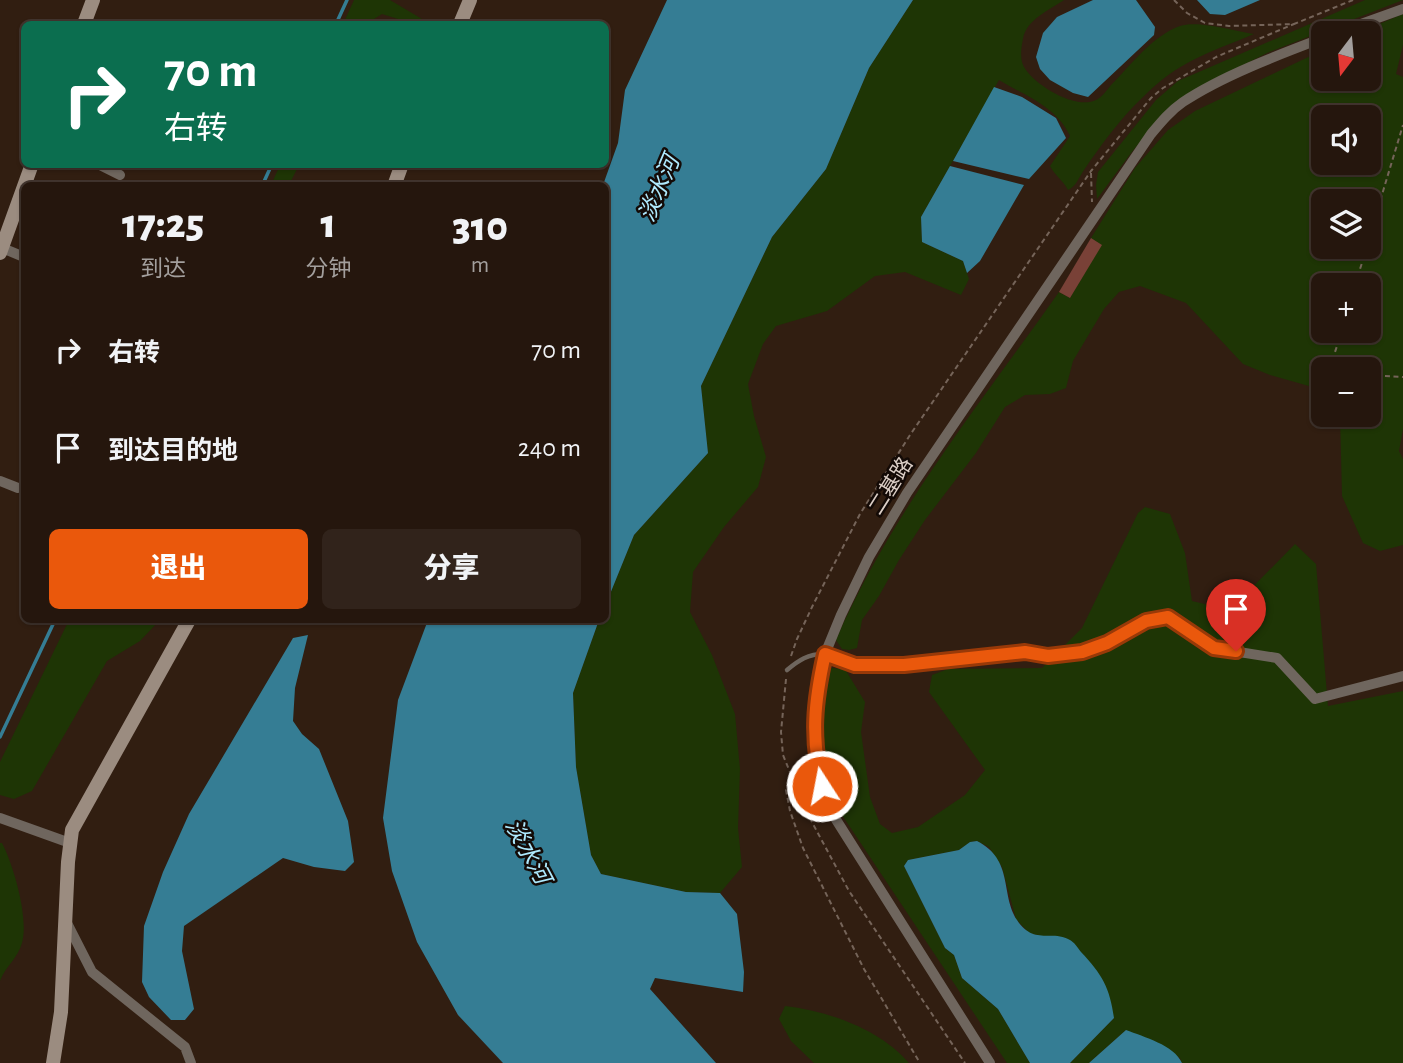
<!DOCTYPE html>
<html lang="zh">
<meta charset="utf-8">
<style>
body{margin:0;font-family:"Alegreya Sans","Noto Sans SC",sans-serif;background:#31231b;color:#f1f3f6;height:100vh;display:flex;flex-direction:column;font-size:26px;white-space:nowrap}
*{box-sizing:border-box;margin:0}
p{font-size:23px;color:#a39f9d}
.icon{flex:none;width:38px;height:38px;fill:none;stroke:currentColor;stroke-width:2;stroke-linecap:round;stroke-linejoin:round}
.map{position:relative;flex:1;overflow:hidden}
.drawer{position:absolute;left:21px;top:182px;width:588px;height:441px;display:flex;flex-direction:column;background:#25160d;border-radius:10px;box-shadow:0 2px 5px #0004,0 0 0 2px #42352e}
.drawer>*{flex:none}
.guide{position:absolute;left:21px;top:21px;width:588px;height:147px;border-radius:10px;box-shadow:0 2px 5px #0004,0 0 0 2px #42352e;background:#0b6e4f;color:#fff;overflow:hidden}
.needle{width:46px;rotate:196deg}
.buttons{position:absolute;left:1311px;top:21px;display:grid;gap:14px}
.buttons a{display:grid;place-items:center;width:70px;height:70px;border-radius:10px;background:#25160d;box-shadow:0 2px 5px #0004,0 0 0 2px #42352e;font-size:35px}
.pin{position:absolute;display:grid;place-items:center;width:60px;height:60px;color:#fff;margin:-72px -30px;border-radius:50% 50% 50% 0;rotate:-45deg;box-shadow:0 0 7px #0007}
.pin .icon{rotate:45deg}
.me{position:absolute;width:77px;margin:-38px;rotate:349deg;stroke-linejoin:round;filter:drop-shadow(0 0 5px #0008)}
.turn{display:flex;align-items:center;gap:24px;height:147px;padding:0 28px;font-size:32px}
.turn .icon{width:91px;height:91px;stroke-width:2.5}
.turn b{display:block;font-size:49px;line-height:60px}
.eta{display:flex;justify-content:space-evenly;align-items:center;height:119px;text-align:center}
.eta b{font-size:42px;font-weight:800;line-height:49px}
.cta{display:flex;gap:14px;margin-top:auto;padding:14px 28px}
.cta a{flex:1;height:80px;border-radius:10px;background:#ea580c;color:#fff;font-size:28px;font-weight:800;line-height:80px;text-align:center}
.cta a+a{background:#31231b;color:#f1f3f6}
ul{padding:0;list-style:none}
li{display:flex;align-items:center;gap:21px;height:98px;padding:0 28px}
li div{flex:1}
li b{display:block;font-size:26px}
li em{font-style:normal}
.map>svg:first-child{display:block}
.green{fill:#1e3505;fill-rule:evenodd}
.water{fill:#357d94}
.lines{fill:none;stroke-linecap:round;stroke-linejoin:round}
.stream{stroke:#357d94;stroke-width:3.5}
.building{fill:#794137}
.path{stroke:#756459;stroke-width:2;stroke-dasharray:5 3.5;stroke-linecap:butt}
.lane{stroke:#6f665e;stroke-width:4.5}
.street{stroke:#6f665e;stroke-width:10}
.secondary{stroke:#9b8c80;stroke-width:14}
.route-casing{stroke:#983908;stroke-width:18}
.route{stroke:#ea580c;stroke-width:12}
.labels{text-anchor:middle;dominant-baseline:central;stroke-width:5;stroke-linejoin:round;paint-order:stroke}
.street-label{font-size:21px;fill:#dbcec6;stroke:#130a06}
.water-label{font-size:23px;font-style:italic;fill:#afeafe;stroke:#130a06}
</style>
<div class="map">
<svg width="1403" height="1063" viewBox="0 0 1403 1063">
<rect width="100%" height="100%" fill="#311e11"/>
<path class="green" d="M354 0H390L422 19 423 24H414L382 14 366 24H343Z
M913 0H1064C1049 10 1026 20 1023 39 1021 49 1019 61 1026 70 1037 86 1076 110 1096 100 1101 98 1107 90 1111 85 1131 65 1152 36 1180 26 1197 20 1235 31 1254 34 1209 53 1178 61 1142 98 1120 119 1101 145 1084 170 1079 177 1076 187 1068 190 1063 180 1055 176 1050 166L1070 136C1056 106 1025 96 999 80L921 217 922 242 963 261 969 279 961 295 905 272 875 276 827 311 776 326 763 344 748 384 754 416 766 457 758 487 724 527 693 572 690 612 712 655 735 714 740 769 738 828 742 867 720 893 686 892 601 874 591 855 576 767 573 693 599 620H606V604L634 535 708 453 701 386 772 237 826 169 869 68Z
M1365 0H1403L1267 53 1192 91 1166 111 1131 153 1097 199 1096 185 1098 172 1156 100 1178 81Z
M1403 14V45L1396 74 1403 77V429L1399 451 1403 459V545L1380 551 1363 543 1342 496 1340 415H1368V369H1323V390L1270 375 1243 364 1186 303 1140 286 1119 292 1104 309 1073 361 1066 388 1050 394 1025 395 1005 407 976 453 925 520 899 560 879 596 862 620 857 648 849 650 842 649 836 640C891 513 980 404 1059 292L1070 298 1101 245 1091 238 1135 168 1168 130 1195 111 1323 50V79H1368V33H1358ZM1323 117H1368V163H1323ZM1323 201H1368V247H1323ZM1323 285H1368V331H1323Z
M280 165H299L289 185H271Z
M1145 507 1170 514 1185 553 1192 601 1230 610 1295 544 1316 564 1328 706 1403 691V1063H1182L1180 1058 1126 1030 1089 1063H1070L1114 1018 1058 937 1048 938 1029 933 1016 919 1002 867 989 847 977 841 970 842 959 850 908 860 904 866 945 948 954 955 962 978 998 1009 1030 1063H1007L840 812 824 768 821 723 831 668 845 669 865 702 861 732 870 797 880 824 892 833 918 827 965 795 985 770 929 692 932 675 948 669 1042 668 1082 628 1138 513Z
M69 620H160L140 641 107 661 32 791 14 799 0 795V762Z
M0 843H2C14 866 29 919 22 943 18 958 5 967 0 981Z
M785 1006C828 1011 880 1029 909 1063H814L791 1041 779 1019Z"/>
<path class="water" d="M667 0H913L869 68 826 169 772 237 701 386 708 453 634 535 606 604V186L603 185 618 143 625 90Z
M1093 0H1136L1155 27 1154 35 1088 97 1073 93 1050 80 1040 69 1036 57 1043 33 1057 17Z
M1197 0H1260L1225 15 1210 14Z
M994 87 1022 97 1056 118 1066 138 1029 179 953 161Z
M950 166 1024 185 980 261 967 273 963 261 922 242 921 217Z
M428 620H599L573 693 576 767 591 855 601 874 686 892 720 893 737 914 744 972 743 992 655 978 650 989 716 1063H503L458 1015 417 942 392 871 383 818 398 700Z
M308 635 295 688 293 721 302 734 319 749 348 821 354 862 345 871 314 867 283 858 184 926 182 951 194 1009 185 1020H171L149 997 142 982 144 926 163 872 189 814 293 638Z
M977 841C1014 860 1000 893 1017 920 1034 946 1052 929 1070 940 1074 942 1078 948 1081 952 1102 974 1110 988 1114 1018L1070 1063H1030L998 1009 962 978 954 955 945 948 904 866 908 860 959 850 970 842Z
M1126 1030C1144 1037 1174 1045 1182 1063H1089Z"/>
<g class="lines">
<path class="stream" d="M336 24 347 0
M262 186 272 164
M0 737 55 620"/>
</g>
<path class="building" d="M1091 238 1102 245 1070 298 1059 292Z"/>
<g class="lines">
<path class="path" d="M1174 0 1187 13 1205 23 1229 26 1294 24 1353 0
M1091 173 1092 202
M1368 241 1403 125
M1355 285 1367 247
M1342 331 1334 355 1335 366 1344 369
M1368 375 1403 377
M791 656 797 639 813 605 860 514 910 435 1091 171 1151 98 1163 88 1216 57 1294 24
M786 679 781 732 783 755 806 811 849 891 965 1063
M790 773 786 790 790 811 803 848 864 969 920 1063"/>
<path class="lane" d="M787 670C799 660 808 654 824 654"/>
<path class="street" d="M1336 33 1403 9
M98 164 120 175
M2 248 24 257
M0 481 18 488
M825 654 854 665H904L1025 652 1048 656 1081 652 1107 644 1146 620 1168 617 1214 648 1277 658 1315 699 1403 676
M0 818 70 843
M67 923 92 972 185 1047 191 1063
M990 1063 835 818 822 786 814 738 819 681 825 654 841 615 869 557 907 493 1151 134C1161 122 1170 111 1183 102 1222 76 1278 55 1323 38"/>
<path class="secondary" d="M84 24 93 0
M460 24 470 0
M394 186 402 164
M0 253 32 164
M53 1063 61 1012 68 862 72 830 189 620"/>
</g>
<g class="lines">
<defs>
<path id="route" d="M822 786C811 736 814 703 825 654L855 665H904L1025 652 1048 656 1082 652 1107 643 1146 621 1168 617 1214 648 1236 651"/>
</defs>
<use href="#route" class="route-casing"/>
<use href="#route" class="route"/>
</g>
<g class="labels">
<g class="street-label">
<text transform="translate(891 486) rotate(-58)">二基路</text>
</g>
<g class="water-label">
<text transform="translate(660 189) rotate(-67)">淡水河</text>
<text transform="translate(527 852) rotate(62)">淡水河</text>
</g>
</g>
</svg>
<div class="buttons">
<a><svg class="needle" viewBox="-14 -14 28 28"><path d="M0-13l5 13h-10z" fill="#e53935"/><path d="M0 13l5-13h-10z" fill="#a39f9d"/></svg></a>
<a><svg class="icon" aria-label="sound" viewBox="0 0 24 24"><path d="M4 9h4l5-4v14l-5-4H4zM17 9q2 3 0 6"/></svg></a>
<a><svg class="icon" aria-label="layers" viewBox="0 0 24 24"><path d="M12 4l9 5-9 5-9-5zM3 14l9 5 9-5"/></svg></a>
<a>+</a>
<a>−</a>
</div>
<div class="pin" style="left:1236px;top:651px;background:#d93025"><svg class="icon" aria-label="arrive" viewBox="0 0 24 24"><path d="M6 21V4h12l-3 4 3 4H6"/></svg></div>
<svg class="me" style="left:822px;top:786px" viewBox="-20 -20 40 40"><circle r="17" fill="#ea580c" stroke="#fff" stroke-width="3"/><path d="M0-11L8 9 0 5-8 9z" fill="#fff"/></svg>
<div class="guide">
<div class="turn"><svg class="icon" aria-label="right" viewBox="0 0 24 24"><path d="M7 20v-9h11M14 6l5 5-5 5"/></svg><div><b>70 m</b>右转</div></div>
</div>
<section class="drawer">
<div class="eta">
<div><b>17:25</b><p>到达</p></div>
<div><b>1</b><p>分钟</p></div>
<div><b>310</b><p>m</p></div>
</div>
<ul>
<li><svg class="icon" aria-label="right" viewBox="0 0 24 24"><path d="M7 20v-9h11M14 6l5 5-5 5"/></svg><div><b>右转</b></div><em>70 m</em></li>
<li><svg class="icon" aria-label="arrive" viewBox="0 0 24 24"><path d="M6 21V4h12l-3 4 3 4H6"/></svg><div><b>到达目的地</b></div><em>240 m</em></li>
</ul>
<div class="cta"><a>退出</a><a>分享</a></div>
</section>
</div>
